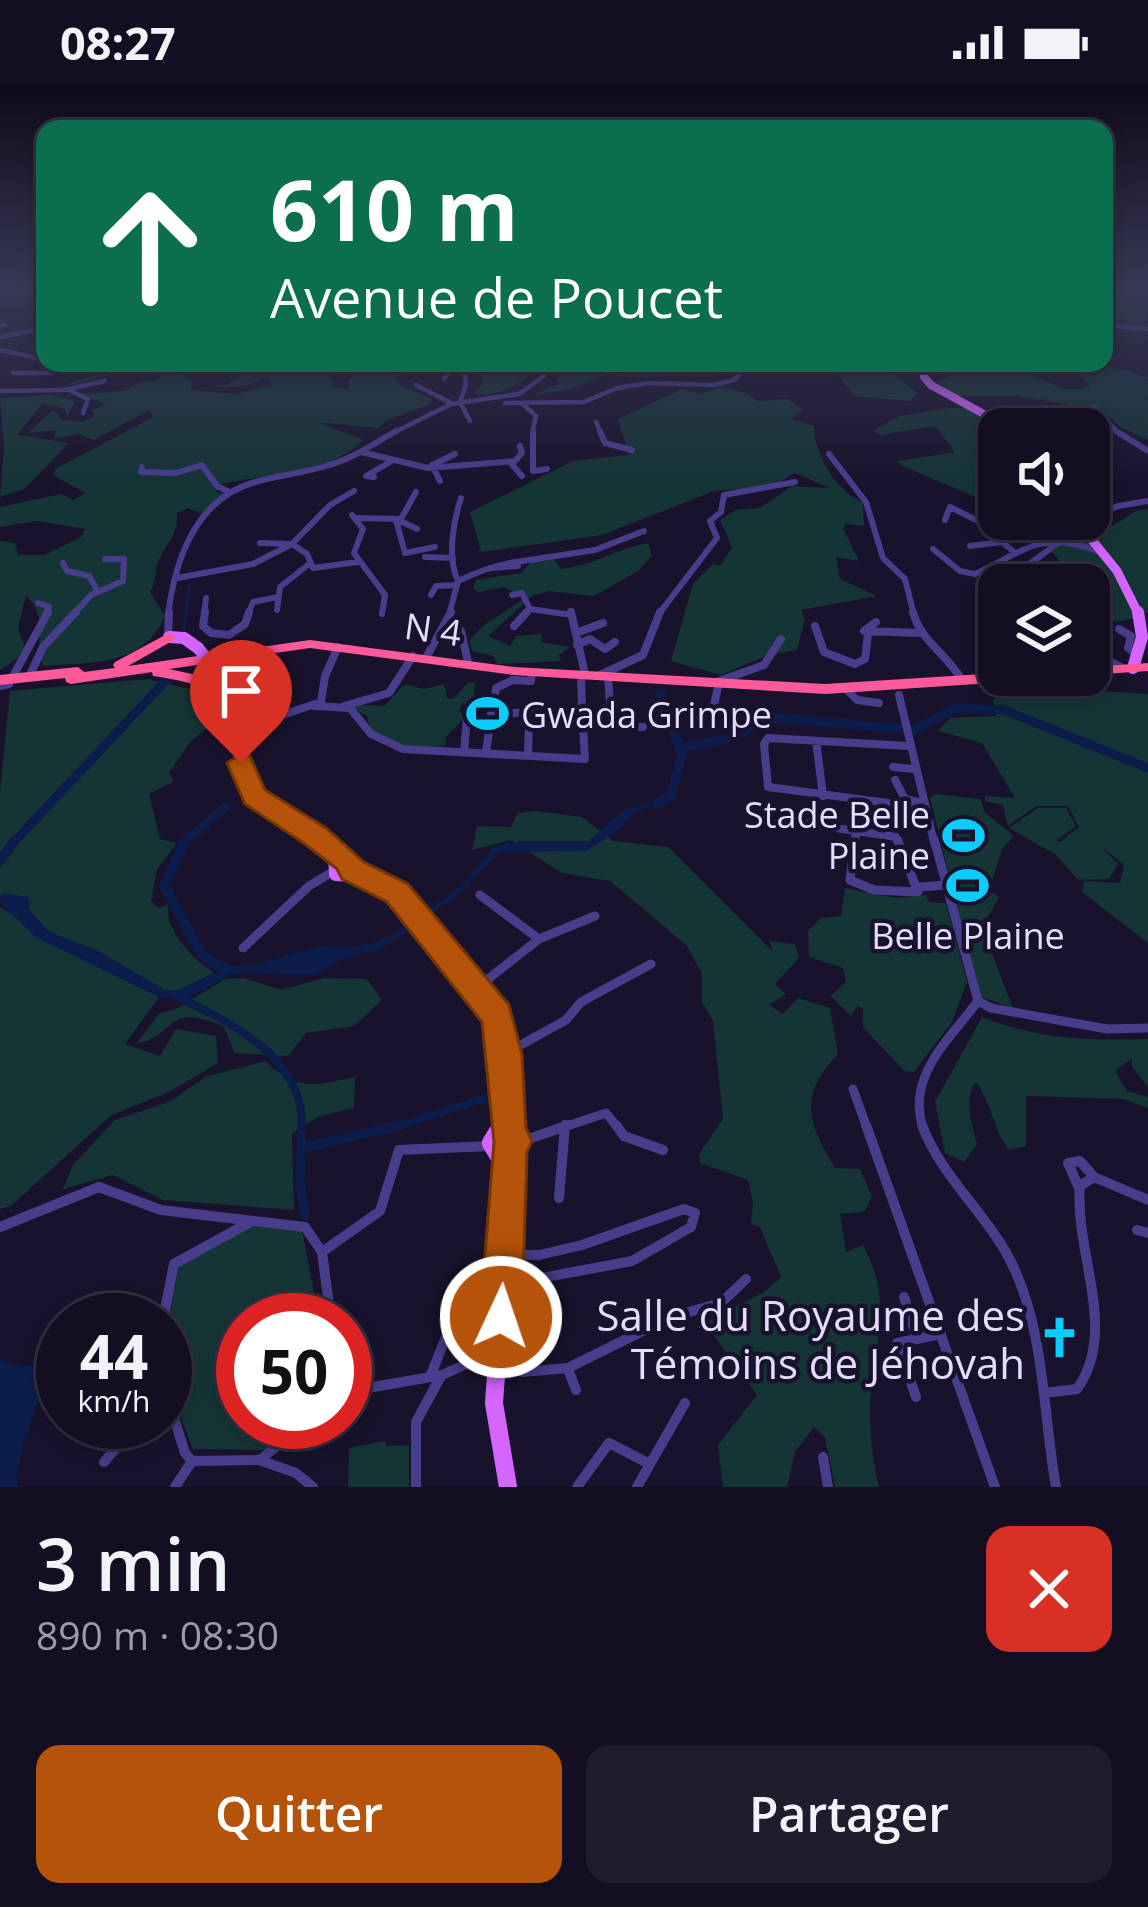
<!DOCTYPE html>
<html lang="fr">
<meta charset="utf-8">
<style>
body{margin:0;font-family:"Open Sans",sans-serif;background:#201c2e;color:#f1f3f6;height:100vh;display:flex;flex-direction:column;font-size:45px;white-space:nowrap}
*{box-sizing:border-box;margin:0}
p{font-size:39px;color:#9d9ca5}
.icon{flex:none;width:66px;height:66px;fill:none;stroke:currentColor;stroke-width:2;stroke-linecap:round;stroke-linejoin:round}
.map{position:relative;height:1403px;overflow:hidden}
.details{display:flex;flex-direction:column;background:#130e21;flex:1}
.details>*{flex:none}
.top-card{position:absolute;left:36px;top:36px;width:1077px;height:252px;border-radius:24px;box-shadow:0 6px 18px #0003,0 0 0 3px #322e3f;background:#0b6e4f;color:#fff;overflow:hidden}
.fabs{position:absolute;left:978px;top:324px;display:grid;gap:24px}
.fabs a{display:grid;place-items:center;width:132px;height:132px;border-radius:24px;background:#130e21;box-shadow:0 6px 18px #0003,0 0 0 3px #322e3f;font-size:60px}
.speed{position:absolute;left:36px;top:1209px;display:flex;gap:24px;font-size:60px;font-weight:700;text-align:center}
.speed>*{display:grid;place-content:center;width:156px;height:156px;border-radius:50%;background:#130e21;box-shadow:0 6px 18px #0003,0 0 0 3px #322e3f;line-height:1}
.speed small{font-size:30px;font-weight:400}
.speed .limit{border:18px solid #d22;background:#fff;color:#111}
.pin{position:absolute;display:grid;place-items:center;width:102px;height:102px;color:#fff;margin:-123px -51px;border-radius:50% 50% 50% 0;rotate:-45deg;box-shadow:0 0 12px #0007}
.pin .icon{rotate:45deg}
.me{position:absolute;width:132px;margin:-66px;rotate:3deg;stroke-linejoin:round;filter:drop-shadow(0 0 9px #0008)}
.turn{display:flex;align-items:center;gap:42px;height:252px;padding:0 36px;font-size:54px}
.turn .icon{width:156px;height:156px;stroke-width:2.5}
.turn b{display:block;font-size:84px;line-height:102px}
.round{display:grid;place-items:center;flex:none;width:126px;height:126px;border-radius:24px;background:#201c2e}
.headline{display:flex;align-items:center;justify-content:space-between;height:204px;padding:0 36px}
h1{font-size:72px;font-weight:600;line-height:90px}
.button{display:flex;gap:24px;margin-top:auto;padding:24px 36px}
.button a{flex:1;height:138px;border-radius:24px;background:#b45309;color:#fff;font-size:48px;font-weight:600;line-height:138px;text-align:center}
.button a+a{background:#201c2e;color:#f1f3f6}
.status{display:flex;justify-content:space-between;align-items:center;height:84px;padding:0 60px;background:#130e21;direction:ltr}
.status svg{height:33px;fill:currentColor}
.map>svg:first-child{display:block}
.green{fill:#153436}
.water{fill:#0c1d4b}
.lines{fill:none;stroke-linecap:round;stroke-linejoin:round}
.stream{stroke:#0c1d4b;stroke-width:3}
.canal-far1{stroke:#0c1d4b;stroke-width:8}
.canal{stroke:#0c1d4b;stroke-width:9}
.river-far1{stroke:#0c1d4b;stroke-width:9}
.river{stroke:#0c1d4b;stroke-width:10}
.minor-far4{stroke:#483d8b;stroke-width:4.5}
.minor-far3{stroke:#483d8b;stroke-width:6}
.minor-far2{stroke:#483d8b;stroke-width:8}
.minor-far1{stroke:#483d8b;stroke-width:9}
.minor{stroke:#483d8b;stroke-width:10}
.major-far4{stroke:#d465fe;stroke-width:8}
.major-far3{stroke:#d465fe;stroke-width:9}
.major-far2{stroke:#d465fe;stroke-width:12}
.major-far1{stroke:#d465fe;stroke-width:14}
.major{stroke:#d465fe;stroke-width:18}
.highway{fill:#fe5998;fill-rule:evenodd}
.major-bridge{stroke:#d465fe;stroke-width:12}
.route{fill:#b45309;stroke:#753606;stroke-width:3}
.labels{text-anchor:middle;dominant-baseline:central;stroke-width:9;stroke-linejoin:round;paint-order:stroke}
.street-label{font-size:36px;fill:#e4ddff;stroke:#19122c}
.poi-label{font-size:36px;fill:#e4ddff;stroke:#19122c;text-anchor:start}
.near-poi-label{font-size:42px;fill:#e4ddff;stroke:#19122c;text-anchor:end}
</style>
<div class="status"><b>08:27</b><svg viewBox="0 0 49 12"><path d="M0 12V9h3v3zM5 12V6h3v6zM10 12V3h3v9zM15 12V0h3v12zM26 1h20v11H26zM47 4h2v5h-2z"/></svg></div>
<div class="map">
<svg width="1148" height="1403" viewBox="0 0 1148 1403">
<rect width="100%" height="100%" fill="#19122c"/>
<path class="green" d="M1144 205 1140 206 1148 214 1132 213 1148 227 1144 238 1104 235V205Z
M134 279 162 281 192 296 191 306 236 310 272 302 268 294C247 300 231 308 209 300L227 301 262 279H350L326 287 335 304 349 305V295L372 279 438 281 433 289 394 292 400 301 432 315 428 321 384 337 379 344 317 338 363 356C333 389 264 390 222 400L216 408 226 410 203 430 188 424 177 429C178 452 167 458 158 478 154 489 157 497 150 508L165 532C143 583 91 578 43 582 33 553 50 538 26 511L18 544 27 568 0 586V457L15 459 18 471H44L81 453 85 445 37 437 0 443V423L61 410 73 416 86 409 54 392 55 385 154 333 149 326 94 356 79 350 53 355 57 346 27 349 53 326 62 336 83 338 95 332 91 326 106 321 81 310 125 307 139 298 158 296 160 292C131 278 86 300 55 304Z
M476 279H534L539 281 537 287C514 302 502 313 474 310L484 298Z
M615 279H724L713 292 622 293 609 289 569 306 533 311 560 299 556 294 568 286Z
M853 279 891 288 917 309 910 317 855 312 836 289Z
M1099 279 1148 293V356L1119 342 1102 326 1017 312H958L937 298C962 283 1007 283 1035 293 1058 301 1065 310 1090 303L1071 280Z
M719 303 746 309 757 317 788 315 803 326 791 335 814 342C815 373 836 406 863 419L864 442 846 440 843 444 859 477 836 473 840 495 877 512 801 526 805 535 797 566 768 571 721 591 671 577 693 500 713 480 720 482 732 463 720 436 736 426 760 424 792 402 830 404 795 389 771 403 714 407 602 451 481 468 470 428 573 377 629 371 618 335 682 305 701 310Z
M51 311 75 317 67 334 64 324 42 320 17 351 69 359 24 405 0 413 4 364 0 314Z
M950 324H965L987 337 974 367 989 383 999 384V423L900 381 898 377 955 368 935 342 879 351 873 347 900 332Z
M1148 425V528C1123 539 1111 543 1089 524V501H1075C1048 449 1028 456 978 437V427L999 430V435H1074L1112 442 1136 427Z
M648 459 652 472 638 487 594 512 549 507 532 512 488 552 510 562 516 552 542 550 541 558 570 563 559 571 561 577 497 580 493 572 472 567 469 557 483 542 525 514 503 503 478 508 473 504 476 496 521 489 531 478 554 475 561 485C595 481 615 465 648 459Z
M148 595 190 605 215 637 190 658 169 689 174 697 149 710 160 755 177 759 157 785 151 817 158 824 168 820C164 846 193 875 214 889L179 906H165L96 866 49 848 29 826 0 811V708L10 607Z
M475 598 474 616 463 619 459 627 465 633 446 653 445 662 404 663 371 648 367 632 348 621 384 622 405 600 424 605 444 600 447 614 453 615 468 599Z
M1024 602 1148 610V859L1082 808 1084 797 1120 799 1124 781 1098 760 1118 780 1109 795 1078 796 1055 770 1009 744 1038 724H1066L1076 742 1056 757 1060 758 1079 743 1068 722H1036L1008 742 1003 721 985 717V712L1015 714 982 659 938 647 950 634 996 632 993 616Z
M936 710 980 715 985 729 1014 752 1002 765 989 807 999 813 982 844 1013 924 979 912 930 714Z
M536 727 582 733 613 757 668 763 773 868 769 857 795 860 799 874 775 900 786 910 769 921 783 930 798 914 830 924 838 970C799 1012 806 1036 835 1084L860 1085 872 1113 864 1128 840 1130 846 1168 863 1161C892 1215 877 1252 871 1309 868 1337 872 1375 879 1403H835L825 1353 814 1343 795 1368 787 1403H723L718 1361 757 1311 705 1239 764 1208 781 1193 760 1143 751 1140 753 1118 748 1096 700 1079 699 1070 723 1035 713 937 702 918V890L687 862 610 797 562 789 510 756 472 766 477 742 511 743 518 729Z
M845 804 895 814 926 811 929 818 946 819 967 898 952 938 914 988 904 987 863 943V925L858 922 851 932 831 912 846 898 843 884 809 873 808 847 821 834 841 832Z
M0 823 88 877 159 913 125 960 160 972 176 945 216 952 218 979 169 1008 111 1031 11 1122 0 1125Z
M244 894 281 906 324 894 367 895 382 916 354 942 306 949 288 972 235 969 223 942C163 918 180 950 136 960L159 930 178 924 225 895Z
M982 933C1037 955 1089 957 1148 955V1003L1132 983V974L1115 987 1127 1007 1148 1013V1024L1123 1015 1026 1012V1062L1009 1066C993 1044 992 1021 976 998 963 1015 972 1041 977 1060L964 1078 945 1069 935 1018Z
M265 977C298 1007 313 1002 355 993L354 1024 319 1032 292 1050 294 1126 163 1116 113 1091 63 1105 73 1081 115 1036 169 1018 205 993Z
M251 1139 302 1146 319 1236H243V1338H299L266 1366 193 1365 165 1292V1252L180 1178Z
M385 1357 386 1362 409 1361V1403H348L349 1364Z"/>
<path class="water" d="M665 717 633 729 618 747 586 767 500 768 458 811 382 865 344 874 316 891 234 889 191 912 159 913 37 854 0 819 2 809 29 813V826L49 848 96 866 165 906H179L229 882 258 880 321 862 358 863 392 852 464 800 494 762 524 757H589L624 725Z
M0 1274 14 1281 39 1282 43 1288C41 1330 16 1361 17 1403H0Z"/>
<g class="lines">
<path class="stream" d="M184 546 189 501"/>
<path class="canal-far1" d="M175 912C229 937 305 974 302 1044
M391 1044 496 1011"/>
<path class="canal" d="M302 1041 300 1097 305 1132
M303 1064 401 1041"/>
<path class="river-far1" d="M660 609 680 666
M656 720 671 712 684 663 737 653 759 638 777 634 914 646 955 624 1004 626 1148 684
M14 758 169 593
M185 758 225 723"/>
<path class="river" d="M186 755 164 802 202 871 226 886
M0 777 16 755"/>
<path class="minor-far4" d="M33 207 38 205
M1104 241 1148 245
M0 242 5 241
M0 253 45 244
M0 266 42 275
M880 279 924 290
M924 283 1015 279
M543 284 583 279
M846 285 855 287 852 279
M13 289H51L81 279
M444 295 452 284 464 285 466 300 460 318 470 337
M416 301 451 319
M69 306 88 315 83 329
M0 307 64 306 105 297
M505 319 584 318 617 304 649 299 714 301 734 296 750 279
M524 321 536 332 532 350
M1063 324 1095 323 1119 350
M991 334 1043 337 1026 342
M596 338 601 350
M391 350 451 320 519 310 544 292 539 279"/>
<path class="minor-far3" d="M533 347V387L547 385
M600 347 605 359 632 366
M1116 347 1148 367
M1089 363 1093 376 1089 379
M361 368 428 384 515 377 522 369 520 362
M829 370 866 418 883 474 905 495 914 531
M510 378 522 392
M142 383 141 388 176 389 202 381 217 402 229 408
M374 393 366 392 390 378
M440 397 432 381 455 370
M352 431 363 445 354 469 385 511 382 530
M356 434 401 435 416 408
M396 436 405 469 435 463
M398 436 417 445
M945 436 950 423 1000 448 1042 455
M1078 439 1118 422 1148 417
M260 459 292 460 330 421 354 407
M970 462 1002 458 1013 467
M933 465 960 487 975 490C1027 466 1040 445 1101 468
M425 473 453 474
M516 478 595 466 644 447
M63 479 67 487 89 492 97 506
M177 494 253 480 292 460 307 470 313 484 358 478
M458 497C477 488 495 481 516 478L518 482 490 484
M1018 501 1013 492 1058 459
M431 511 436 502 456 501
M512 511 522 509 530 525
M38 519 49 523 47 531
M277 526 280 503 309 480
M73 531 91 511 123 497 124 475H105
M168 531C175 475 196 415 255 398 279 391 305 389 329 381 353 374 374 360 396 347
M204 531 206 514
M248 531 253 518 278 513
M449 531 458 497C447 474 453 438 461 414
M525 531 530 525 572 531
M658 531 717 454 710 437 721 428 724 411 795 398"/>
<path class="minor-far2" d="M205 528 203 542 211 549 229 551 245 540 249 528
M571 528 585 590
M913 528C921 558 946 569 962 596
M876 538 864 547 918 549
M514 542 527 528
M815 542 824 568 855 580 865 575 868 550
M1119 545 1131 552 1128 564 1135 569
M461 547 468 578
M576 549 603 539
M168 552 169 528
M577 561 590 555 605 565 615 558
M1089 567 1123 584
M427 572 451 528
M981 575 992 595
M600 591 643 571 660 528
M29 593 43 563 76 528
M608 593 611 635 625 643H643
M12 594 48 528
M719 597 764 581 781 555
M0 602 9 600
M846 605 857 616 879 619
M899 611 934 758
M714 621 719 599
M314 622 350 624 371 650 403 665 585 675 582 626
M344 622 389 609 413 572
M491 630 582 626 581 591
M243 644 321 618 325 592 338 563
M816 657 823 712
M908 662 768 654 764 660 768 703 925 724
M464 667 468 622
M486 667 496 604 513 596 531 597 532 588
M528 669 529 642
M893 683 914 685
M895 696 905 715 923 719
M781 736 856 747
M856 747 896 753 898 758
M855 758 856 747"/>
<path class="minor-far1" d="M855 755 850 796 874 806 918 808 897 755
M920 803 946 801
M480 811 539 855
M243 864 309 802 334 787
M478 903 539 855 595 832
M978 917 991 924 1107 945 1148 944
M506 969 566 936 581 918 651 880
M853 1005 867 1044
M561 1044 606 1029 618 1044
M923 1044C906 992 949 956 978 917L934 755"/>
<path class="minor" d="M616 1041 624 1052 663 1066
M866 1041 995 1403
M922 1041C942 1095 989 1131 1013 1182 1045 1250 1043 1330 1056 1403
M514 1060 569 1041
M1079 1104 1068 1079 1080 1077 1094 1093 1148 1116
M559 1114 565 1041
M0 1143 99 1103 161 1126 305 1143 322 1168
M1137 1146 1148 1149
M504 1201 632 1177 691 1143 695 1129 684 1125 582 1161 539 1171H508
M904 1213 917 1254
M163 1236 174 1180 252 1137
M331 1236 322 1168 380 1127 399 1066 490 1062
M500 1278 522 1288 568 1284 671 1233 721 1219 746 1195
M568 1285 576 1306
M430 1293 456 1228
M165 1305 185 1369 192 1377
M345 1308 442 1291 493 1268
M1044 1309 1077 1305C1119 1247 1074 1168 1080 1102L1094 1093
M916 1313 897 1259 941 1250
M823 1373 828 1403
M192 1377 260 1376 306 1338
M262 1377 296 1389 313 1403
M104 1378 139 1338
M175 1403 192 1377
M416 1403V1338L441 1292
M577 1403 609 1359 648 1379
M637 1403 685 1319"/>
<path class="major-far4" d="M924 279V293L931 301 991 334 995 350"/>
<path class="major-far3" d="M994 347 999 364
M1075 435 1117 487 1139 531"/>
<path class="major-far2" d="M169 553 184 554 198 564
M212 581 241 619 245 642 243 687 254 712 320 758
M1133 584 1142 553 1138 528"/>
<path class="major-far1" d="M316 755 350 779 348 790
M335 770 336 790 356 791
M352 786 398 809 489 917 503 955 508 1044"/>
<path class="major" d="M508 1041 513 1057 494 1319 508 1403
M506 1084 491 1059 497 1049H508"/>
<path class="highway" d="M169 549 175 553 174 556 128 582 310 556 514 583 825 600 999 589V591H1044L1037 596 825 610 514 591 310 564 241 574 235 583 249 620 244 624 250 636 243 641 238 640C218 602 192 598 153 592L152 588 71 600 66 598 65 594 0 601V591L78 583 84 588 115 584 113 581 115 578ZM225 577 221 583 231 609 201 592 169 585Z
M1148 579V587L1089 591H1087L1089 583Z"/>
<path class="major-bridge" d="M198 564 212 581"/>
</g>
<linearGradient id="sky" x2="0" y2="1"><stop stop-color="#0e0a18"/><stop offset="0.51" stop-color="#383956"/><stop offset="1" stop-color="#383956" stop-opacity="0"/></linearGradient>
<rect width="1148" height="401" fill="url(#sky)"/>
<path class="route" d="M241 669 250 672 265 706 326 744 364 778 408 800 509 921 522 970 526 1044 532 1057 527 1068 522 1233 516 1248 501 1254 486 1248 480 1233 494 1058 482 938 387 818 342 795 337 785 305 760 245 720 227 679Z"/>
<defs>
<symbol id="stadium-bare" viewBox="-9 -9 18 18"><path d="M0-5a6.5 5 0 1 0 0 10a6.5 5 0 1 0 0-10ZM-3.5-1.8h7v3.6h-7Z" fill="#0bcdfd" stroke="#19122c" stroke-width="2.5" paint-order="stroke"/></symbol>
<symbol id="church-bare" viewBox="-9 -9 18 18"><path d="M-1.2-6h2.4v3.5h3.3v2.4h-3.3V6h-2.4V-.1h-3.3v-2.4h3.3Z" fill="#0bcdfd" stroke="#19122c" stroke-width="2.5" paint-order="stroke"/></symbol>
</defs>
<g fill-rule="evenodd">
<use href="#stadium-bare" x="458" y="600" width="59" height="59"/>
<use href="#stadium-bare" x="934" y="722" width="59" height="59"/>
<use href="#stadium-bare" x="938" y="772" width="59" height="59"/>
<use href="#church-bare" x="1030" y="1224" width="59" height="59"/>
</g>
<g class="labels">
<g class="street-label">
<text transform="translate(433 545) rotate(8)">N 4</text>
</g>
<g class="poi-label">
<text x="521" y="630">Gwada Grimpe</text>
<text x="930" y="730" text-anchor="end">Stade Belle<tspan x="930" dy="41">Plaine</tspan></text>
<text x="968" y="851" text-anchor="middle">Belle Plaine</text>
</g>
<g class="near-poi-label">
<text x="1025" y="1230">Salle du Royaume des<tspan x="1025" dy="48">Témoins de Jéhovah</tspan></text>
</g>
</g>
</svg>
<div class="fabs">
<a><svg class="icon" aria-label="sound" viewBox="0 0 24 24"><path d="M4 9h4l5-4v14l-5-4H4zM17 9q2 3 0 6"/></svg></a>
<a><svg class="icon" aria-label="layers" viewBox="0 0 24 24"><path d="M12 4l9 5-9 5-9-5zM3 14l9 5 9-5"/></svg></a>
</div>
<div class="speed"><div>44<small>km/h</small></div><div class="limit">50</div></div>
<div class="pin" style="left:241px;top:679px;background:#d93025"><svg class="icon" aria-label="arrive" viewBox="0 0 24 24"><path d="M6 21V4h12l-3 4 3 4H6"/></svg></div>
<svg class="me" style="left:501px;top:1233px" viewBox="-20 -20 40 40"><circle r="17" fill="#b45309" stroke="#fff" stroke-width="3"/><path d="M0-11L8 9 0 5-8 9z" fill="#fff"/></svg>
<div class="top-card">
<div class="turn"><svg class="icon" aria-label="ahead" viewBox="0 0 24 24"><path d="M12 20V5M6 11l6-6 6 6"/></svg><div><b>610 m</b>Avenue de Poucet</div></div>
</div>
</div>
<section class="details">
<div class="headline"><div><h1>3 min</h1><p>890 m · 08:30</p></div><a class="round" style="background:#d93025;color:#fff"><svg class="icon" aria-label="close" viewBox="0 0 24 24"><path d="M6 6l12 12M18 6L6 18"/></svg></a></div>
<div class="button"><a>Quitter</a><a>Partager</a></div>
</section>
